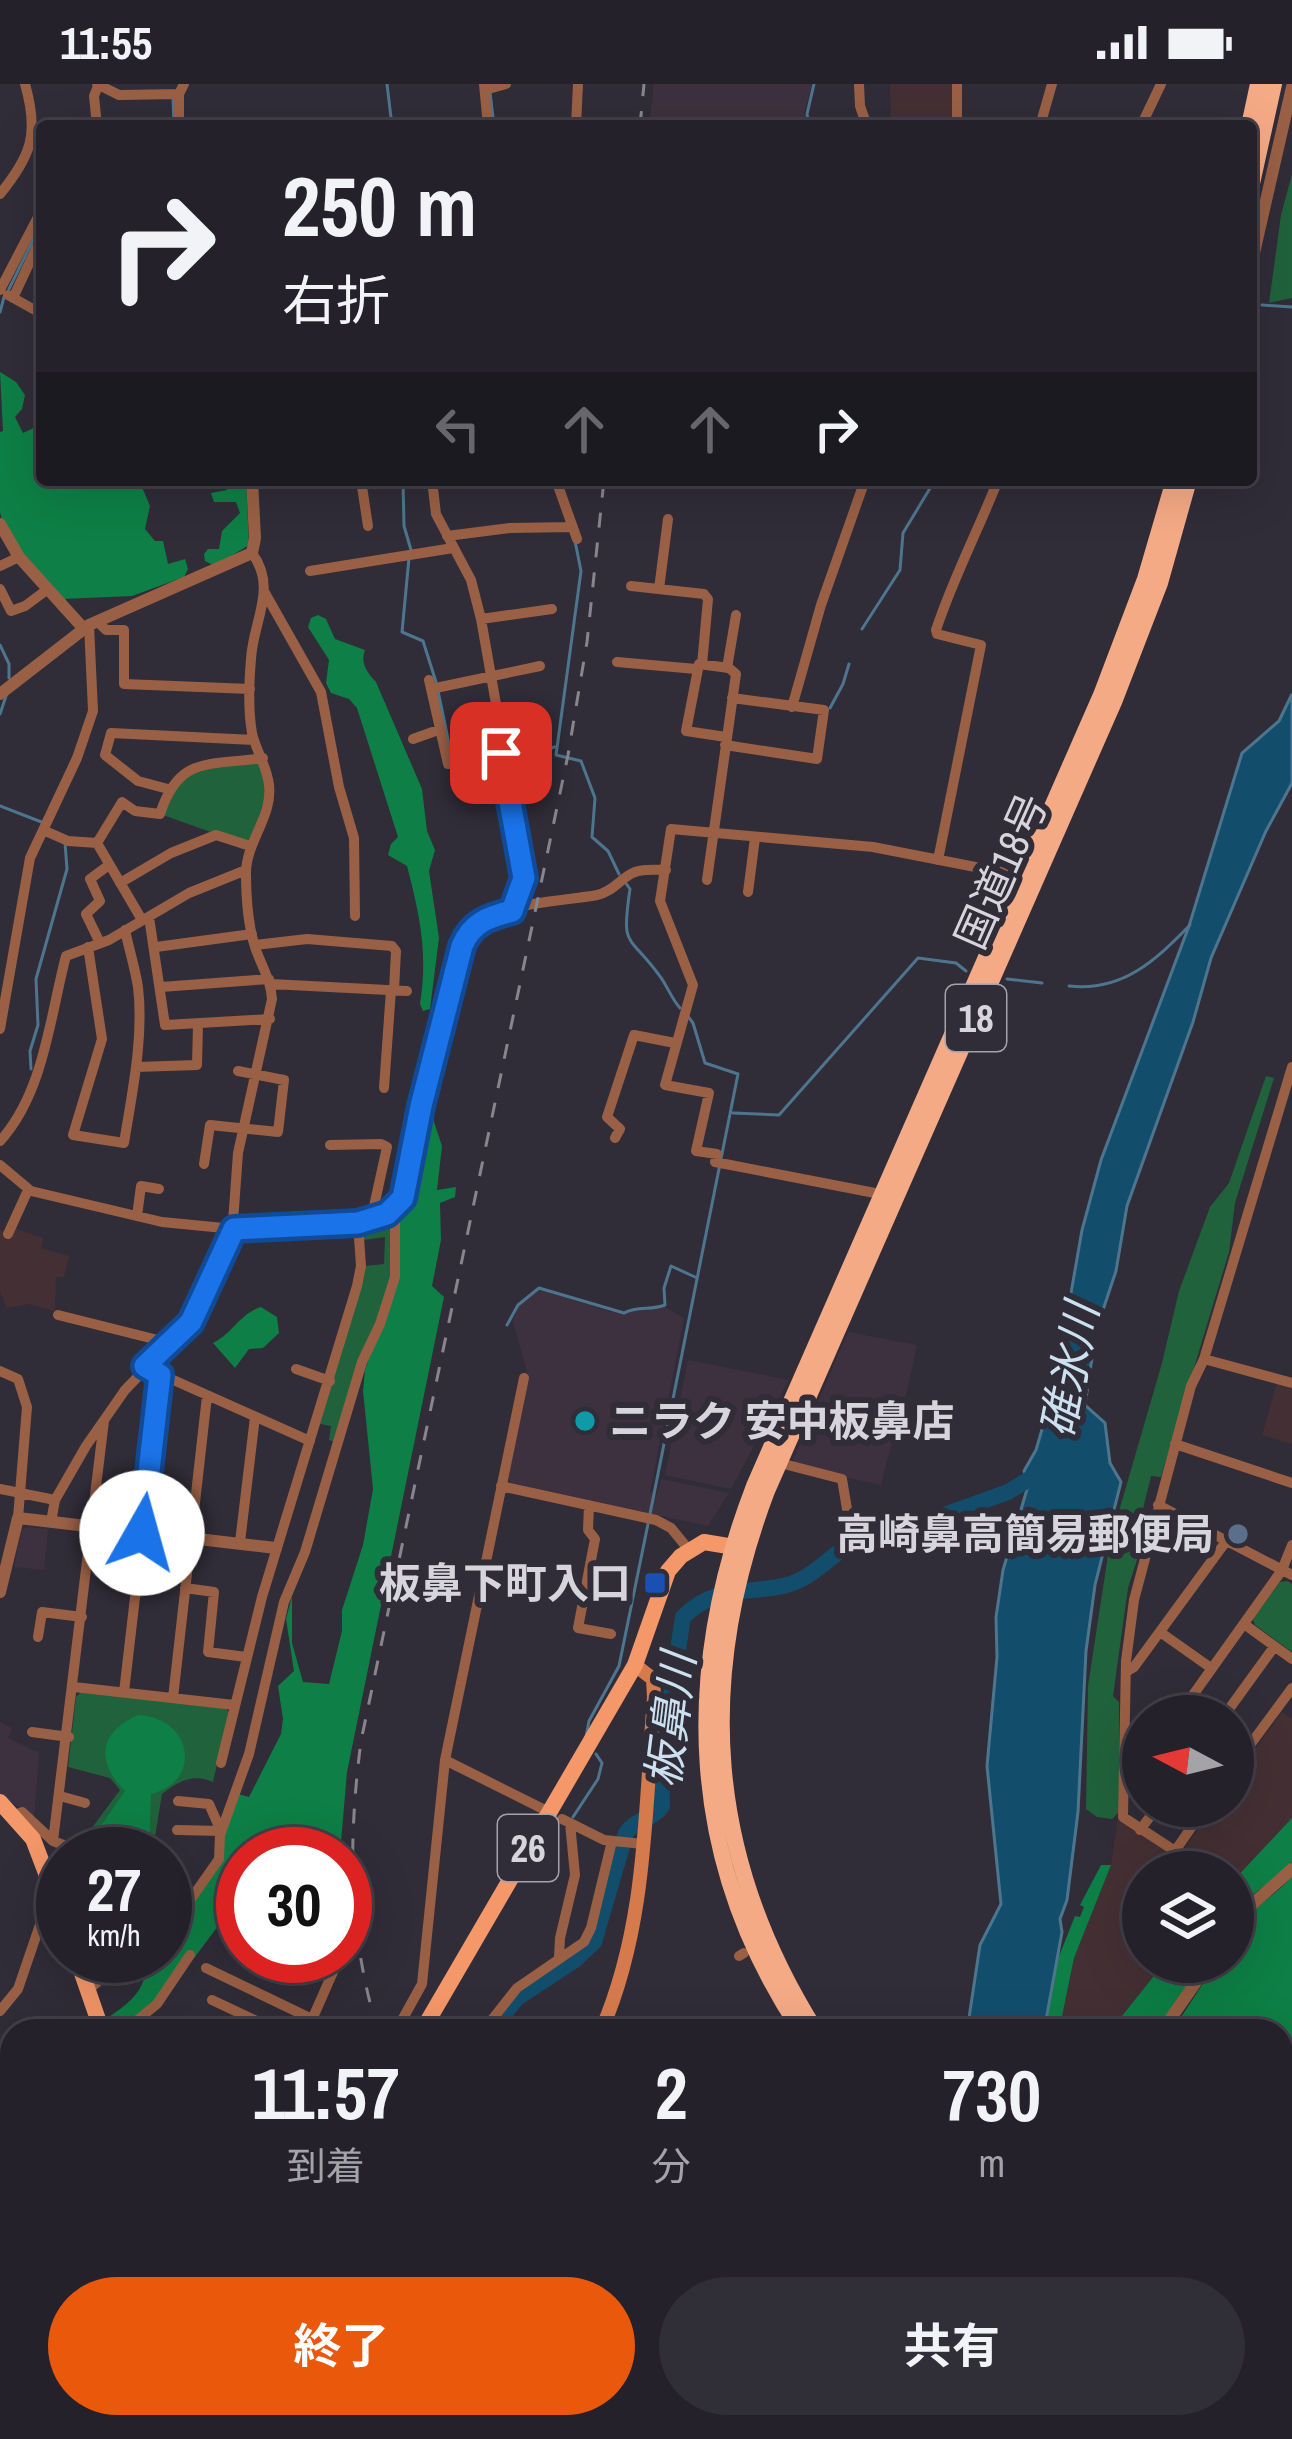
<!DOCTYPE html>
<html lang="ja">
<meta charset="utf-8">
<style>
body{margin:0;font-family:"Archivo Narrow","Noto Sans JP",sans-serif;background:#302e36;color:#f1f3f6;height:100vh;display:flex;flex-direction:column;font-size:45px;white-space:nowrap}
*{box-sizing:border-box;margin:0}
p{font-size:39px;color:#a3a3a8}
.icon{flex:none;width:66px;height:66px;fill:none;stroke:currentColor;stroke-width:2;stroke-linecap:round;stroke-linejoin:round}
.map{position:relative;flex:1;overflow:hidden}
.details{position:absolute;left:0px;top:1935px;width:1293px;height:420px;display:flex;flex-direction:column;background:#24212a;border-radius:36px 36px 0 0;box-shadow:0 12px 48px #0002,0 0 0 3px #413e47}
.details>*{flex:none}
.top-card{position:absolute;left:36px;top:36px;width:1221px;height:366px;border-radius:12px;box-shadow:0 12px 48px #0002,0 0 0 3px #413e47;background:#24212a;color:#f1f3f6;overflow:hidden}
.needle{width:78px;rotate:277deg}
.tools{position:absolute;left:1122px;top:1611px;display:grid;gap:24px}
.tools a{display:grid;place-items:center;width:132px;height:132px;border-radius:50%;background:#24212a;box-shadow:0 12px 48px #0002,0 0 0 3px #413e47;font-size:60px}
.speed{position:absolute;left:36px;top:1743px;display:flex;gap:24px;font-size:60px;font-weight:700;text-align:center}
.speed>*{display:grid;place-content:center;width:156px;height:156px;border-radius:50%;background:#24212a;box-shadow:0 12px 48px #0002,0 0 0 3px #413e47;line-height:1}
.speed small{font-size:30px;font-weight:400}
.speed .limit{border:18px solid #d22;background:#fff;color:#111}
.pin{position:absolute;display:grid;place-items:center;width:102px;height:102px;color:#fff;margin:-51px;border-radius:24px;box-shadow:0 6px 18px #0006}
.me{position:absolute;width:132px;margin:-66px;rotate:7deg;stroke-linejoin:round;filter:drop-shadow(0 0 9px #0008)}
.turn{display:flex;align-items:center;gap:42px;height:252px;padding:0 48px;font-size:54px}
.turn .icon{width:156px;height:156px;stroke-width:2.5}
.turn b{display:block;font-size:84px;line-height:102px}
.lanes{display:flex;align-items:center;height:114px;padding:0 48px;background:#0003;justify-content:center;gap:60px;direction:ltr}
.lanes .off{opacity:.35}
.eta{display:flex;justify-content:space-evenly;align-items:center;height:204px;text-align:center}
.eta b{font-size:72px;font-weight:700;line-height:84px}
.button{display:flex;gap:24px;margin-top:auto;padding:24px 48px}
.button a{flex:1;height:138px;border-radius:72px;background:#ea580c;color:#fff;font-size:48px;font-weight:700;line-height:138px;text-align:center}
.button a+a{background:#302e36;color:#f1f3f6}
.status{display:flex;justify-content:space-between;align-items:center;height:84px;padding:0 60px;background:#24212a;direction:ltr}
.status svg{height:33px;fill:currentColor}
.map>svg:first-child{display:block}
.commercial{fill:#3e313f}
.education{fill:#443034}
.green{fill:#20623b}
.forest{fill:#0e7f46}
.water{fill:#124e6c;stroke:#4d768e;stroke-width:3}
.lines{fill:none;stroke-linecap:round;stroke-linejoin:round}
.stream{stroke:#4d768e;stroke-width:3}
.river{stroke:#124e6c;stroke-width:16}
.minor{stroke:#996045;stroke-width:10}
.tertiary{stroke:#996045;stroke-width:12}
.secondary{stroke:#d57a4d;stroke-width:14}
.primary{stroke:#f49769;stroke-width:16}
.trunk{stroke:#f5aa86;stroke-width:16}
.rail{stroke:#88858f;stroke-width:3;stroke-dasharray:15 15;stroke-linecap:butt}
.route-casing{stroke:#114b97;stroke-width:30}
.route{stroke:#1a73e8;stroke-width:21}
.culture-dot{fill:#0f9aa8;stroke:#302c38;stroke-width:4.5}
.service-dot{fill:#5c6f8a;stroke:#302c38;stroke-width:4.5}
.transit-dot{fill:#1a4fb4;stroke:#302c38;stroke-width:4.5}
.labels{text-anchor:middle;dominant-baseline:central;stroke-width:12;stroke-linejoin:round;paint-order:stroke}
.shield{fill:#302c38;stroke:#a4a2ab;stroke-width:3}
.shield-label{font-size:39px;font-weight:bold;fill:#d6d4dc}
.street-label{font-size:42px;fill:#d6d4dc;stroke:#302c38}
.poi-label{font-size:42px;font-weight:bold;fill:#d6d4dc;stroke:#302c38;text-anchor:end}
.water-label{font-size:45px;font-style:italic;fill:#cbe1f0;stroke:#302c38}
</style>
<div class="status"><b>11:55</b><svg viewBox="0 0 49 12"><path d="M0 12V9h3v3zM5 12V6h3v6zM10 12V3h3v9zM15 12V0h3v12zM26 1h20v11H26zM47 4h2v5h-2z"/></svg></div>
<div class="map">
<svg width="1292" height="2355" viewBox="0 0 1292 2355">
<rect width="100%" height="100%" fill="#302c38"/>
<path class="commercial" d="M654 0H812L804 29 808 42H649Z
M539 1205 611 1228 623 1230 635 1224 663 1222 684 1234 650 1408 657 1410 661 1395 729 1409 708 1442 511 1399 508 1394 529 1295 513 1237 518 1222Z
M848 1248 917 1261 895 1362H891L881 1401 797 1383 793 1376Z
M688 1276 789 1296 731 1405 665 1391Z
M27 1443 48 1445 44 1486 14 1483 22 1446Z
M0 1638 12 1644 8 1654 39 1669 34 1734 0 1710Z"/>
<path class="education" d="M890 0H955L954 42H891Z
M14 1144 43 1154 41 1164 69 1172 64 1193H56L55 1227 28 1220 7 1224 0 1208V1145L4 1148Z
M1277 1299 1292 1303V1360L1262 1351Z
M1282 1628 1292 1635V1734L1233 1797V1788H1143V1878H1165L1110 1947H1059L1074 1874 1111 1781 1118 1734 1179 1772 1214 1722H1233V1695Z"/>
<path class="green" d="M1292 90V214L1269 219 1281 131Z
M263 674 269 699 250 762 160 730 184 686Z
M1266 992 1274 994 1235 1119 1229 1168 1161 1393 1151 1392 1142 1429 1151 1432 1128 1504 1113 1612 1119 1618V1728L1112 1735 1097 1733 1086 1725 1088 1602 1110 1458 1162 1279 1179 1207 1210 1123 1229 1099Z
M388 1132 392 1133 393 1193 335 1358 329 1356 331 1342 320 1340 365 1182 384 1180 385 1153 364 1156V1144Z
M1287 1497 1292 1500V1568L1255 1541 1253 1535 1280 1498Z
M83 1606 226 1624 229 1629 213 1698C194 1689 178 1697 162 1710L154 1759 169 1765 165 1773V1770H87L88 1749 120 1706 110 1694 68 1683 76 1613Z"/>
<path class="forest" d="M0 288 16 298 25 311 22 325 15 333 23 349 42 340V396H139L150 422 145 445 155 457H163L168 480 185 475 188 485 184 493 132 512 63 515C40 491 7 461 0 428 0 403 0 373 0 348L3 347Z
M225 396H246L249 461 215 482 205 477 204 470 208 465H219L222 447 240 429 236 418H214L211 409 227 406Z
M318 531 326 535 335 555 365 566C360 579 367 588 376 598L422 705 427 747 435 766 429 787 439 854 430 925 423 927 420 920C428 869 420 832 407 782L388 771 391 760 398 753 357 624 349 615 331 609 326 599 329 576 308 543 311 534Z
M430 1007 434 1038 442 1062 437 1106 456 1103 455 1113 440 1119 441 1156 432 1202 444 1213 347 1688 340 1770H315L273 1755 265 1770H243V1809L194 1874 190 1870 154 1919 129 1938 107 1940 106 1935C119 1926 136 1915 142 1900 147 1889 147 1882 154 1872H165V1856L217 1785 223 1751 238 1710 249 1713 281 1650 283 1635 278 1602 294 1587 286 1535 292 1512V1559L303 1598 329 1600 342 1547V1526L363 1461 373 1405 363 1307 365 1286 397 1195V1126L406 1115 413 1085 422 1071Z
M261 1223 277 1233 279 1249 263 1264 249 1265 235 1284 213 1259C233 1249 239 1230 261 1223Z
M138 1631C194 1634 202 1698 151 1710L149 1770H109L87 1762 125 1707C96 1678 98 1649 138 1631Z
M1292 1734V1778C1273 1799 1250 1808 1233 1831V1797Z
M1101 1781H1111L1074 1874 1059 1947H1044L1052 1890 1075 1832 1080 1833 1084 1823 1080 1821Z
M1292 1792V2099L1281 2110V1947H1172L1217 1878H1233C1233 1826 1263 1826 1292 1792Z
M1165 1878H1205L1157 1947H1110Z"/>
<path class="water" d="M1292 610V699L1266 747 1211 874 1193 938 1127 1122 1116 1187 1100 1235 1086 1246 1092 1274 1085 1321 1105 1339 1110 1379 1121 1398 1095 1501 1086 1567 1078 1728 1067 1816 1060 1835 1062 1848 1044 1947H967L980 1861 1001 1820 987 1682 997 1573 996 1533 1003 1486 1028 1402 1024 1387 1036 1366 1055 1301 1082 1146 1101 1076 1189 842 1242 669 1279 637Z"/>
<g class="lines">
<path class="stream" d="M387 0 392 42
M490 8 494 42
M173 14 174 42
M809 42 807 30 814 0
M9 205 42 138
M1262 221 1292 223
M0 228 4 213
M403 396 404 442 411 466
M575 457 581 487 556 671 581 677 595 714 592 753 608 767 619 790
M409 474 402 548 423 557 436 598
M862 545 900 486 903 449 935 396
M0 561 9 580V594
M438 607 452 674
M830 624 843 600 849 580
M0 630 7 609
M506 674 555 663
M0 722 44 739
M625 798 630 805C621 865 628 849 659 891 667 901 671 914 680 924
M1007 895 1042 899
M1069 902C1122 908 1155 877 1190 841
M31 985 30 967 38 941 36 895 67 785 65 759
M733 1029 779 1031 918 874 956 879 966 887
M507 1241 518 1221 539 1204 624 1229C638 1221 650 1227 665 1221L664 1204 671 1182 695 1193
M650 1430 738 990 705 979 693 939 687 931
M586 1653 589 1637 619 1582 648 1440
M573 1733 598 1695 602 1679 596 1670
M304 2355 307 2343"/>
<path class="river" d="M895 1451 910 1449 944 1431 1008 1408 1044 1386
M491 1947 517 1914 575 1876 594 1858 626 1749C635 1735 654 1735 662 1722L661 1678 683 1533C722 1494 764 1515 802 1495 825 1483 840 1461 867 1453
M1123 2343 1126 2355"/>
<path class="minor" d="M97 0 119 11 179 10
M484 0 488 42
M859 0 860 22 867 42
M485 6 506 0
M97 42 94 12 98 2
M179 42V10L184 0
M352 42H383
M576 42 578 0
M957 42V0
M1040 42 1052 0
M1141 42 1161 0
M0 110C32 71 39 49 25 0
M0 206 38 133 42 134
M8 211 42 230
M13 214 42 152
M361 396 368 442
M432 396 436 430 471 496 481 535 499 637 505 705 524 794 512 827
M556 396 577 455
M447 452 510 444 573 443
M0 482 19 473
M310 487 453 464
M631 502 704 510 708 515 702 581
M0 505 11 527 25 522 48 505
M659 505 668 435
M265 509 321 608 339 703 354 754 355 832
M481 535 552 525
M97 537 106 546H124V600L250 605
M617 578 696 585
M727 584 736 531
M429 596 448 680 502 672
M431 605 540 582
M792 623 821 521 865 396
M413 655 441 645
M725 661 817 675 824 626 732 614
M168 705 138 697 105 671 111 649 254 656
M43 746 68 757 97 759 142 836
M97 759 122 718 135 727 160 730C179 671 209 682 263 674
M938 776 981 561 937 550 936 546C953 494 978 447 998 396
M707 796 736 590 729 584 699 580 686 647 726 653
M120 799 171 769 216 751 250 762
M748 808 755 754
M149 833 165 941 270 935
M100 859 86 830 100 817 90 795 109 781
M255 861 307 855 392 862 396 867 394 906
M88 863 102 955 73 1051 124 1059C132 1009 144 954 138 903 135 884 129 865 125 846
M156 863 252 850
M271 900 407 907
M161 903 269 895
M0 945 30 774 77 674 93 627 89 541
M136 983 197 981 198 940
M384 1004 391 906
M615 1054 620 1045 607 1033 634 951 675 959
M0 1057C44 1009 50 932 66 872L109 856 189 809 246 786
M330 1061 381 1060 387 1063 371 1136
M204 1080 210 1041 278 1048 284 996 238 987
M0 1081 31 1107 162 1138 234 1145 364 1138 395 1123 406 1101 421 1022 462 862C480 816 556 819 597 811 611 808 618 798 629 791 639 784 654 786 666 786
M885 1111 715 1078 717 1070 696 1067 709 1009 665 1001 693 901 660 817 671 745 873 763 1001 788 1025 800
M137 1132 141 1102 159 1105
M8 1150 28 1106
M58 1231 170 1259
M1204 1275 1292 1299
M296 1285 330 1297
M0 1287 18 1295 27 1323 18 1434
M160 1290 310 1357
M1175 1360 1292 1399
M780 1379 842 1395 850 1443
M501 1402 656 1436 671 1444 689 1466
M0 1405 55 1416
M589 1421 588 1446 595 1455 578 1544 611 1550
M1158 1421 1292 1491
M51 1438 55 1416 86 1362 125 1306 191 1238 209 1192 232 1152 238 1069 272 915C271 896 261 881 255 863 248 841 246 812 246 789 246 758 273 732 269 701 267 682 256 667 252 649 248 626 249 598 251 575 253 537 278 504 252 469
M240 1458 255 1333
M185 1504 214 1508 208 1568 246 1573
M1244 1540 1292 1575
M1160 1548 1211 1584
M38 1553 42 1528 82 1533
M1126 1588 1134 1583 1227 1456
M74 1603 234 1621
M124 1608 161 1290
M173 1614 207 1312
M1178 1632 1282 1486 1292 1461
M1224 1632 1274 1563
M32 1648 69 1653
M445 1676 547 1727
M221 1679 262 1513 357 1202 361 1182 358 1139
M1233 1684 1292 1604
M1124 1703 1143 1678
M60 1712 85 1719
M1206 1722 1175 1767 1123 1733 1126 1577 1134 1516 1191 1302 1204 1275 1292 983
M15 1731 22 1728 53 1757 87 1770
M562 1735 604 1756 643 1760
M177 1746 221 1747 209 1720 178 1717
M1140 1746 1158 1722
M53 1757 104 1337
M231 1835 243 1842
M165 1852 219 1775 220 1751 249 1670 284 1518 305 1468 362 1278 380 1240 395 1193V1123
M299 1872 331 1890
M739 1872 744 1869
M559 1873 560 1854 575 1791 570 1739
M206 1884 312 1935
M87 1907C109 1889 115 1877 145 1881L151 1872
M212 1916 278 1947
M0 1927 18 1905 46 1823 57 1817
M135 1947V1938L157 1920 190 1871
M307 1947 340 1872
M396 1947 422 1900 445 1676 524 1294
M483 1947 517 1904 584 1858 591 1844 612 1757
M0 2107 12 2103
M0 2219 12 2213
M0 2229 12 2224
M1281 2281H1292
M112 2343 114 2355
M171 2343 175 2355
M583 2343 584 2355
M1063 2343 1066 2355
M1111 2343 1114 2355
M299 2355 300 2343"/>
<path class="tertiary" d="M1251 182 1292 3
M0 440 19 473 84 545
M0 610 89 541 252 469 255 454 252 396
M0 1508 18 1434 276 1464
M1233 1841 1240 1831 1292 1785
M1162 1947 1210 1878
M1281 2129 1292 2131"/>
<path class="secondary" d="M601 1947C647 1842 645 1725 654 1613L653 1595 635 1581
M0 2293 12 2288"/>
<path class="primary" d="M0 1718 33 1755 63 1834
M76 1872 102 1947
M422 1947 635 1581 668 1487 681 1472 704 1458 746 1465
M244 2355 245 2343
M262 2355 266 2343
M421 2355 425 2343"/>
<path class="trunk" d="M1249 42 1258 0
M1251 104 1274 0
M801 1947C687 1777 682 1589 754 1402L1101 611 1145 495 1174 396
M816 1947C707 1774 695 1597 767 1407L1114 618 1160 499 1189 396
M993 2343V2355
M1005 2343 1006 2355"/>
<path class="rail" d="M640 42 644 0
M378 1947C348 1850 348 1757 361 1657L568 671 587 558 604 396
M728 2343 743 2355"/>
</g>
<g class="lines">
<defs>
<path id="route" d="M142 1449 160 1291 145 1282 191 1238 234 1145 358 1139 387 1130 403 1114 421 1022 462 862C472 838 489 833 512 827L524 794 501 669"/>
</defs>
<use href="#route" class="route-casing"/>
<use href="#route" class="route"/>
</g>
<circle class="culture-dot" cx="585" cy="1337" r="12"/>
<circle class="service-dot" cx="1238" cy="1450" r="12"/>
<rect class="transit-dot" x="643" y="1487" width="24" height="24" rx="6"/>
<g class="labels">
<g class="shield">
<rect x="946" y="901" width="60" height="66" rx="9"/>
<rect x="498" y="1731" width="60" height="66" rx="9"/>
</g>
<g class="shield-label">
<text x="976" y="934">18</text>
<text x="528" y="1764">26</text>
</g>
<g class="street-label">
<text transform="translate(1001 787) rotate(-66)">国道18号</text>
</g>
<g class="poi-label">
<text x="609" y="1337" text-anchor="start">ニラク 安中板鼻店</text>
<text x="1214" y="1450">高崎鼻高簡易郵便局</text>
<text x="631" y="1499">板鼻下町入口</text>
</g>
<g class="water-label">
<text transform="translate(1069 1286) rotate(-79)">碓氷川</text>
<text transform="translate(670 1636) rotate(-83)">板鼻川</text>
</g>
</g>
</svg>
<div class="tools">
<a><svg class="needle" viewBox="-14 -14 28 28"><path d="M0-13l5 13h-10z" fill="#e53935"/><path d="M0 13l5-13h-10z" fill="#a3a3a8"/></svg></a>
<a><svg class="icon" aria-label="layers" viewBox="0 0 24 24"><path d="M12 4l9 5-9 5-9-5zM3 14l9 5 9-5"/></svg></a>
</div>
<div class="speed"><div>27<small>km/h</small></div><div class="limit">30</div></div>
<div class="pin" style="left:501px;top:669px;background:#d93025"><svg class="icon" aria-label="arrive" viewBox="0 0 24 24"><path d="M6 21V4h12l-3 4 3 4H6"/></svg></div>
<svg class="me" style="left:142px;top:1449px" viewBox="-20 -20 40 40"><circle r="19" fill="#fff"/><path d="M0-13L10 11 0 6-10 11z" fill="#1a73e8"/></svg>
<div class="top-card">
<div class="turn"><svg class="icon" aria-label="right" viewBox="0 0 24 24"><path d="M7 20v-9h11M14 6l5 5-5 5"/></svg><div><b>250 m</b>右折</div></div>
<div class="lanes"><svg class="icon off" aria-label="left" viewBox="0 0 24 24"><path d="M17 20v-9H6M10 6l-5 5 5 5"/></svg><svg class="icon off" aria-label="ahead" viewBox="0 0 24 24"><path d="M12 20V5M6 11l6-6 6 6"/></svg><svg class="icon off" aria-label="ahead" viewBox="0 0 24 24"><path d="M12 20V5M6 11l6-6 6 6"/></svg><svg class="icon" aria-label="right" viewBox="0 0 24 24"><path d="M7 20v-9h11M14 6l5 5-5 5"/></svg></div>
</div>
<section class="details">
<div class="eta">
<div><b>11:57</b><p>到着</p></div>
<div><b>2</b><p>分</p></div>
<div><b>730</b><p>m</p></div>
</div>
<div class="button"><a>終了</a><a>共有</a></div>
</section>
</div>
